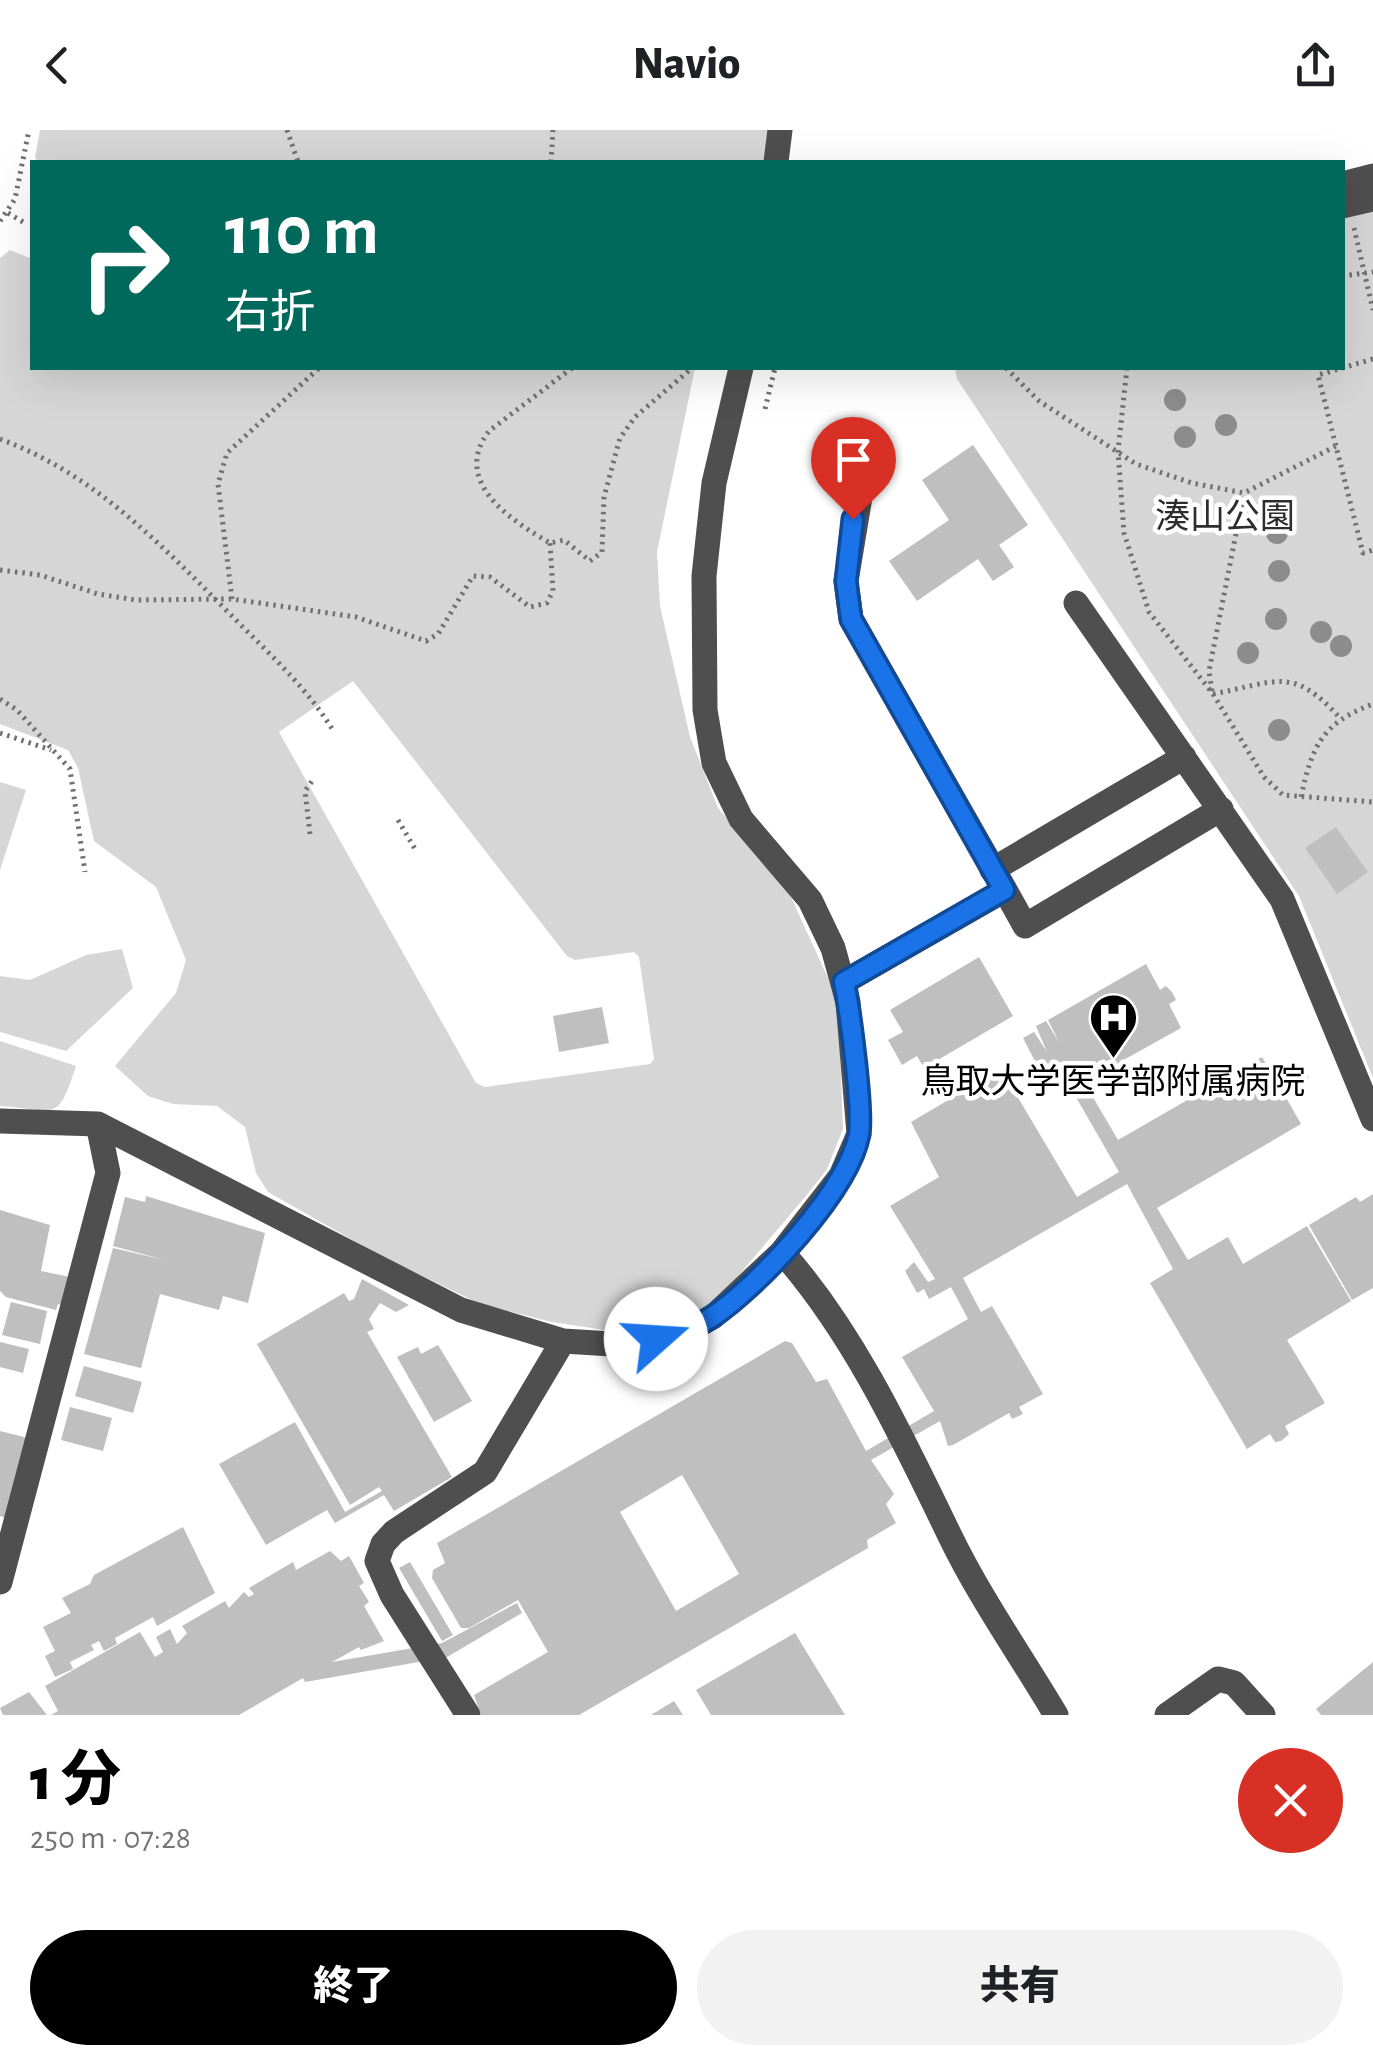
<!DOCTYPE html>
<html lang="ja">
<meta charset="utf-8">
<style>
body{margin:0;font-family:"Alegreya Sans","Noto Sans JP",sans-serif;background:#f2f2f2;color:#202124;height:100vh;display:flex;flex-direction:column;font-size:38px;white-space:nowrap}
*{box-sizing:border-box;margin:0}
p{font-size:32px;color:#757577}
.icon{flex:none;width:55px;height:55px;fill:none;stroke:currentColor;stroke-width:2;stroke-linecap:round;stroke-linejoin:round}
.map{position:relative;height:1585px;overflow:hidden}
.details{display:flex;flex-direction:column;background:#fff;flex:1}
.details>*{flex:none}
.guide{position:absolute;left:30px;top:30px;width:1315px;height:210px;border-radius:0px;box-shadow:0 10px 40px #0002;background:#00695c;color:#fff;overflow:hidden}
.pin{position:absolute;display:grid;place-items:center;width:85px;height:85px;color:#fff;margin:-102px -42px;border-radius:50% 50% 50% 0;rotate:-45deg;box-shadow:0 0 10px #0007}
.pin .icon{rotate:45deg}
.me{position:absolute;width:110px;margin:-55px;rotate:71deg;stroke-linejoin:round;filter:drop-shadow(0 0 8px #0008)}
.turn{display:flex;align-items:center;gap:35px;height:210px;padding:0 30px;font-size:45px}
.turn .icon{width:130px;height:130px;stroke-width:2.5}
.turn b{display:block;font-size:70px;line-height:85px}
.round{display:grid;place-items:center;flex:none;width:105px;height:105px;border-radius:52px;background:#f2f2f2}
.head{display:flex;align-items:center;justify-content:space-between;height:170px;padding:0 30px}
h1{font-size:60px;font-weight:800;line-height:75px;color:#000}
.action{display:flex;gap:20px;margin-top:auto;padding:20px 30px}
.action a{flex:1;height:115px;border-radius:60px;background:#000;color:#fff;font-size:40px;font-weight:800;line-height:115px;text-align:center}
.action a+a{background:#f2f2f2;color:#202124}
header{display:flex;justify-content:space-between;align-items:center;height:130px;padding:0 30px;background:#fff;font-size:45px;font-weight:800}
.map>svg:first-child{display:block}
.green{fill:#d6d6d6;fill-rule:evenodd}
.building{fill:#bfbfbf;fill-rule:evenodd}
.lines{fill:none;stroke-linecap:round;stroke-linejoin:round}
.path{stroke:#717171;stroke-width:5;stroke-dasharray:2.5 5;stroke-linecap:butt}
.minor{stroke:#4f4f4f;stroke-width:25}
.tree{fill:#8c8c8c}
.route-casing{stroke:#114b97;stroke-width:25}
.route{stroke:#1a73e8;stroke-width:18}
.labels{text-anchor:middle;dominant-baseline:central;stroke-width:9;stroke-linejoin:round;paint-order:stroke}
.park-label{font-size:35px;fill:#2d2d2d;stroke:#fff}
.poi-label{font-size:35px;fill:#000;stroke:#fff}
</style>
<header><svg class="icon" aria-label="back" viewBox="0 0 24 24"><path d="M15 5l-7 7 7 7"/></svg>Navio<svg class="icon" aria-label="share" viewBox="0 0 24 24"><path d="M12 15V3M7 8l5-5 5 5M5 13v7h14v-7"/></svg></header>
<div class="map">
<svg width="1373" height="1585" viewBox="0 0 1373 1585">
<rect width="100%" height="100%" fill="#fff"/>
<path class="green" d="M40 0H769L764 32H38L35 27Z
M1373 34V948L1299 766 957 249 955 238H1342L1343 41Z
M10 120 32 129V238H695L657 422 660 476 690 607 718 678 790 765 838 870 843 999 827 1039 810 1061 717 1171 693 1185 661 1197 618 1202 552 1192 480 1174 372 1121 268 1062 256 1043 245 997 217 976 173 974 148 966 115 936 176 863 186 830 156 757 94 711 78 638 68 620 0 594V128ZM353 551 567 826 575 830 634 822 639 827 654 929 650 934 485 957 476 953 279 602Z
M0 652 26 660 0 740Z
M122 819 133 858 66 921 0 902V846L30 850 86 825Z
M0 911 76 936C57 994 57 980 0 976Z"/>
<path class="building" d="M973 315 1028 395 999 415 1014 437 993 451 978 429 917 471 889 431 949 390 922 350Z
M1336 697 1368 742 1337 764 1305 718Z
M979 827 1013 886 924 938 917 926 902 935 888 910 903 902 890 880Z
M1146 834 1160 860 1166 856 1172 862 1176 870 1169 874 1181 898 1084 952 1118 1010 1262 927 1277 953 1301 939 1308 941V951L1284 964 1301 994 1157 1078 1188 1130 1228 1107 1243 1134 1307 1096 1351 1171 1287 1210 1325 1273 1285 1296 1289 1304 1281 1311 1275 1312 1270 1304 1247 1319 1150 1153 1173 1139 1127 1054 963 1148 981 1182 992 1176 1043 1264 1019 1277 1023 1284 1012 1289 1009 1283 953 1315 948 1316 940 1291 871 1330 894 1364 886 1374 896 1393 867 1410 868 1418 579 1585H481L474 1565 548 1522 518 1470 469 1498H461L432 1448 433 1440 445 1433 437 1413 785 1211 792 1213 816 1252 827 1249 866 1321 934 1281 902 1227 968 1189 951 1157 929 1169 924 1159 917 1163 905 1141 914 1132 928 1152 935 1149 890 1076 939 1047 911 992 1001 939 1077 1067 1119 1042 1057 934 1041 943 1023 908 1034 902 1047 922 1036 896 1046 891 1059 912 1048 890ZM682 1345 739 1444 676 1481 620 1382Z
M602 877 609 913 559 922 553 886Z
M1373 1064V1158L1352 1170 1309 1095 1356 1067 1360 1072Z
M146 1066 265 1103 248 1173 223 1166 219 1180 160 1164 141 1238 84 1224 113 1118 165 1130 113 1116 125 1067 145 1072Z
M0 1080 50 1095 41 1141 70 1147 63 1175 58 1174 56 1180 6 1167 0 1161Z
M362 1149 409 1175 396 1182 380 1173 369 1189 374 1199 367 1202 452 1347 394 1381 384 1365 335 1393 327 1380 266 1415 219 1334 295 1292 345 1382 382 1361 379 1357 350 1375 257 1214 344 1163 349 1171 354 1169Z
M11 1172 47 1181 40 1214 2 1205Z
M0 1212 29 1219 23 1243 0 1237Z
M438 1215 472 1271 434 1292 397 1227 418 1217 421 1224Z
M84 1236 142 1252 133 1283 75 1266Z
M70 1277 112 1288 103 1321 61 1310Z
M0 1301 28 1308 9 1389 0 1386Z
M183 1397 215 1463 157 1496 153 1487 115 1508 117 1514 104 1521 99 1511 91 1515 94 1520 70 1532 73 1539 55 1547 45 1526 55 1521 43 1497 71 1483 62 1468 90 1454 94 1445Z
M330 1421 341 1431 349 1426 364 1453 359 1456 369 1472 364 1476 384 1511 361 1520 359 1517 332 1532 442 1513 517 1473 522 1483 447 1527 305 1552 303 1548 239 1585H51L58 1581 45 1556 140 1502 155 1527 163 1522 156 1507 170 1499 177 1514 187 1503 182 1496 225 1471 229 1478 244 1462 249 1467 254 1464 249 1458 293 1432 296 1440Z
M410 1432 453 1505 442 1511 399 1438Z
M795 1503 845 1585H711L696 1560Z
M1373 1532V1585H1321L1316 1579Z
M29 1562 47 1585H3L0 1578Z
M674 1571 683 1585H651Z"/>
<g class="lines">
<path class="path" d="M287 0 298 32
M551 32 553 0
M8 83 23 92
M0 91 15 69 29 0
M1354 98 1373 180
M1342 146 1373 142
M1373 229 1318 245 1363 423 1373 420
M572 238 489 301C451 351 510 390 550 413L564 410 590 431 602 422 604 367 620 308 635 287 692 238
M1006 238 1039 271 1136 334 1192 353 1244 363 1336 316
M1127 238 1118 321 1124 403 1149 482 1213 564 1264 647 1283 665 1373 672
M765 279 775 238
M0 309C95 344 162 416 232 486 268 523 307 557 334 602
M0 440 40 445 98 464 136 470 232 469 356 487 426 511 438 504 473 446 490 447 530 477 547 473 553 461 550 413
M232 469 218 354 227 323 319 238
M1212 561 1209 541 1244 363
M1213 564C1277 552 1292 535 1340 588
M0 569 17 580 70 639 85 742
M0 603 51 620
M1301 667C1312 616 1322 593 1373 574
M398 690 415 719
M310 704 305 661 312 651"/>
<path class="minor" d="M776 32 780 0
M1342 54 1373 46
M1342 76 1373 69
M870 307 846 451 851 489 1005 760
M1076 473 1282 769 1373 989
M992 740 1184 627
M844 852 1005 760 1025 796 1221 679
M0 991 98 994 461 1180 563 1211 628 1215 684 1203 714 1186 782 1122 841 1046 859 1004 848 872 833 818 810 770 741 689 714 633 705 580 704 446 714 353 741 238
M782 1122C854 1203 903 1309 950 1406 980 1468 1021 1526 1056 1585
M0 1452 108 1043 98 994
M468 1585 392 1465 377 1431 383 1414 394 1402 485 1342 563 1211
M1167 1585 1218 1549 1234 1553 1263 1585"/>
</g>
<g class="tree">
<circle cx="1175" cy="270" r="11"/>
<circle cx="1226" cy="295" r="11"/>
<circle cx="1185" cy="307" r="11"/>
<circle cx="1277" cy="403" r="11"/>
<circle cx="1279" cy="441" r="11"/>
<circle cx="1276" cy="489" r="11"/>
<circle cx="1321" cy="502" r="11"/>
<circle cx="1341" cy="516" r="11"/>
<circle cx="1248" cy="523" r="11"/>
<circle cx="1279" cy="600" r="11"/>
</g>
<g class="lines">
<defs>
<path id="route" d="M656 1209C677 1205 694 1199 712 1187 758 1156 849 1060 859 1004 863 979 850 881 844 852L1004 760 851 489 846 451 853 389"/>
</defs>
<use href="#route" class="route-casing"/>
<use href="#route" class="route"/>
</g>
<defs>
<symbol id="hospital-pin" viewBox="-11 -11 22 30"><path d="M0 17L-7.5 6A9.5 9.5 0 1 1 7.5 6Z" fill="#000" stroke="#fff"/><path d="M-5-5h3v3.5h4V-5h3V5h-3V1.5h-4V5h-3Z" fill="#fff"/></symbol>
</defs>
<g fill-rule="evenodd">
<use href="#hospital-pin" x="1086" y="860" width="55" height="75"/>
</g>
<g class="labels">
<g class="park-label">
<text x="1225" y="387">湊山公園</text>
</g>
<g class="poi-label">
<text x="1113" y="952">鳥取大学医学部附属病院</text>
</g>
</g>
</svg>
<div class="pin" style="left:853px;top:389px;background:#d93025"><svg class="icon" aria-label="arrive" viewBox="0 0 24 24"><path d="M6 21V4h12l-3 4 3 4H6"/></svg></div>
<svg class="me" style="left:656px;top:1209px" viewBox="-20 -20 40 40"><circle r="19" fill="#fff"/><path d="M0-13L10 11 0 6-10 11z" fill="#1a73e8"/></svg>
<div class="guide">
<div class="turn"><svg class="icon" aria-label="right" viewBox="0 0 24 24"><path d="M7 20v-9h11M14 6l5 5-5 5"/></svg><div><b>110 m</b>右折</div></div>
</div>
</div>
<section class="details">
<div class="head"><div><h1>1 分</h1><p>250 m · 07:28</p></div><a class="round" style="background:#d93025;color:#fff"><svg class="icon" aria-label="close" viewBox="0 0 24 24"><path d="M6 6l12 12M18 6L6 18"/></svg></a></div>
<div class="action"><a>終了</a><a>共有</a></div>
</section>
